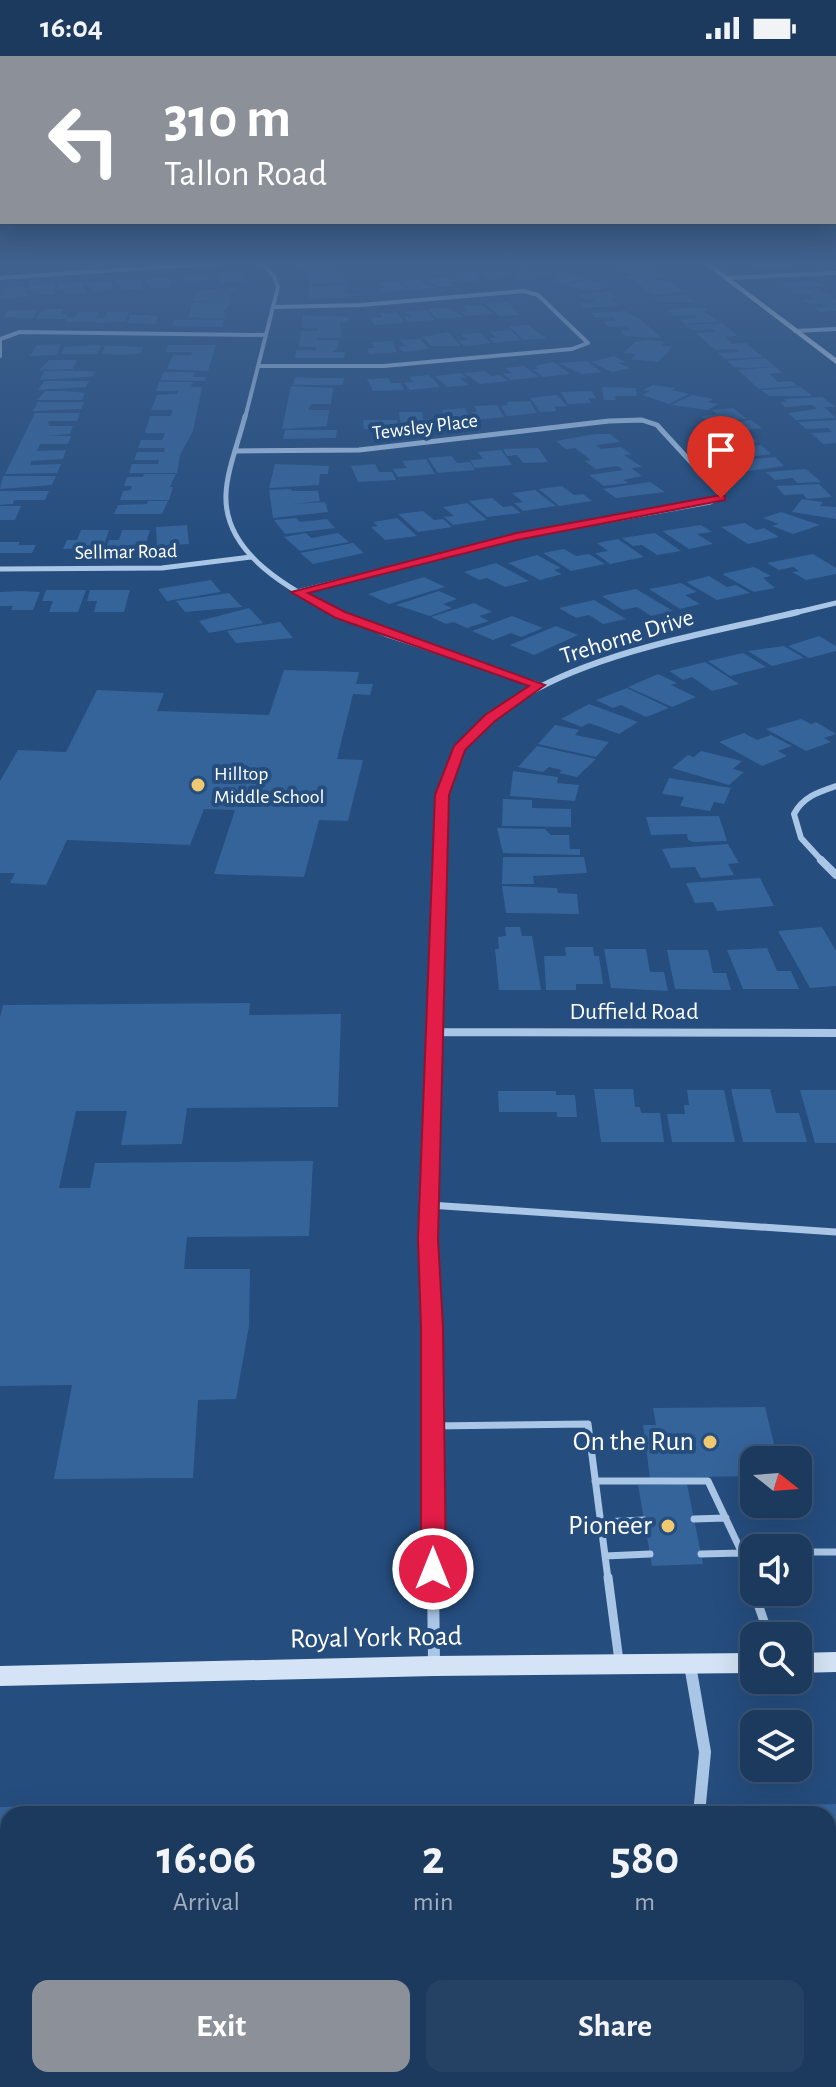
<!DOCTYPE html>
<style>
body{margin:0;font-family:"Alegreya Sans",sans-serif;background:#254164;color:#f1f3f6;height:100vh;display:flex;flex-direction:column;font-size:30px;white-space:nowrap}
*{box-sizing:border-box;margin:0}
p{font-size:26px;color:#a0adbc}
.icon{flex:none;width:44px;height:44px;fill:none;stroke:currentColor;stroke-width:2;stroke-linecap:round;stroke-linejoin:round}
.map{position:relative;flex:1;overflow:hidden}
.drawer{position:absolute;left:0px;top:1750px;width:836px;height:282px;display:flex;flex-direction:column;background:#1c3a5e;border-radius:24px 24px 0 0;box-shadow:0 8px 32px #0002,0 0 0 2px #3a5473}
.drawer>*{flex:none}
.hud{position:absolute;left:0px;top:0px;width:836px;height:168px;box-shadow:0 8px 32px #0002,0 0 0 2px #3a5473;background:#8c9099;color:#fff;overflow:hidden}
.needle{width:52px;rotate:107deg}
.controls{position:absolute;left:740px;top:1390px;display:grid;gap:16px}
.controls a{display:grid;place-items:center;width:72px;height:72px;border-radius:16px;background:#1c3a5e;box-shadow:0 8px 32px #0002,0 0 0 2px #3a5473;font-size:40px}
.pin{position:absolute;display:grid;place-items:center;width:68px;height:68px;color:#fff;margin:-82px -34px;border-radius:50% 50% 50% 0;rotate:-45deg;box-shadow:0 0 8px #0007}
.pin .icon{rotate:45deg}
.me{position:absolute;width:88px;margin:-44px;rotate:0deg;stroke-linejoin:round;filter:drop-shadow(0 0 6px #0008)}
.turn{display:flex;align-items:center;gap:28px;height:168px;padding:0 32px;font-size:36px}
.turn .icon{width:104px;height:104px;stroke-width:2.5}
.turn b{display:block;font-size:56px;line-height:68px}
.eta{display:flex;justify-content:space-evenly;align-items:center;height:136px;text-align:center}
.eta b{font-size:48px;font-weight:700;line-height:56px}
.cta{display:flex;gap:16px;margin-top:auto;padding:16px 32px}
.cta a{flex:1;height:92px;border-radius:16px;background:#8c9099;color:#fff;font-size:32px;font-weight:700;line-height:92px;text-align:center}
.cta a+a{background:#254164;color:#f1f3f6}
.status{display:flex;justify-content:space-between;align-items:center;height:56px;padding:0 40px;background:#1c3a5e;direction:ltr}
.status svg{height:22px;fill:currentColor}
.map>svg:first-child{display:block}
.building{fill:#35649b}
.lines{fill:none;stroke-linecap:round;stroke-linejoin:round}
.service-far1{stroke:#aac6e6;stroke-width:7}
.service{stroke:#aac6e6;stroke-width:9}
.minor-far5{stroke:#aac6e6;stroke-width:4}
.minor-far4{stroke:#aac6e6;stroke-width:5}
.minor-far3{stroke:#aac6e6;stroke-width:6}
.minor-far2{stroke:#aac6e6;stroke-width:8}
.minor-far1{stroke:#aac6e6;stroke-width:10}
.minor{stroke:#aac6e6;stroke-width:12}
.secondary{fill:#d4e3f5;fill-rule:evenodd}
.route{fill:#e11d48;stroke:#92132f;stroke-width:2}
.poi-dot{fill:#efc86f;stroke:#254d7e;stroke-width:3}
.labels{text-anchor:middle;dominant-baseline:central;stroke-width:8;stroke-linejoin:round;paint-order:stroke}
.far-street-label{font-size:20px;fill:#fff;stroke:#254d7e}
.far-poi-label{font-size:20px;fill:#fff;stroke:#254d7e;text-anchor:start}
.street-label{font-size:24px;fill:#fff;stroke:#254d7e}
.near-poi-label{font-size:28px;fill:#fff;stroke:#254d7e;text-anchor:end}
.near-street-label{font-size:28px;fill:#fff;stroke:#254d7e}
</style>
<div class="status"><b>16:04</b><svg viewBox="0 0 49 12"><path d="M0 12V9h3v3zM5 12V6h3v6zM10 12V3h3v9zM15 12V0h3v12zM26 1h20v11H26zM47 4h2v5h-2z"/></svg></div>
<div class="map">
<svg width="836" height="2031" viewBox="0 0 836 2031">
<rect width="100%" height="100%" fill="#254d7e"/>
<path class="building" d="M334 207 338 210 300 213 294 208Z
M615 207 654 211 666 221 650 222 654 224 672 226 683 236 652 239 633 223H625L622 221 630 220Z
M789 207 795 211 752 213 745 208Z
M303 214H338L342 219 322 220 345 221 349 226 312 228Z
M508 214 512 218 503 219 506 222 488 223 482 215Z
M519 214 548 215 546 220 537 219 536 223H516Z
M241 216 246 226 220 227 216 217Z
M477 216 483 220 474 221 479 225 462 226 452 218Z
M563 217 586 222 566 229 551 226 560 223 552 221Z
M213 218 216 223 186 225 183 219Z
M147 221H173L169 231 149 232 151 227H145Z
M452 221 458 225 450 226 455 230 438 231 427 223Z
M117 223H143L141 233 120 234 121 229H116Z
M417 223 424 228 436 232 410 233 399 225Z
M589 224 603 228 596 230 604 232 593 235 565 230Z
M112 225 113 235 93 236V232L87 230 86 226Z
M396 225 407 233 383 236 378 233 384 232 378 227Z
M83 226 86 237 65 238 64 233 59 234 58 228Z
M796 226H816L822 230 787 232 780 227Z
M54 228 55 238 34 240 28 229Z
M346 229 345 237 360 240 307 243 310 231Z
M25 230 27 234H22L30 241 2 243 0 233Z
M236 232 229 239 231 247 224 255 225 263 188 261 193 247 214 245H194L198 234Z
M819 232 836 244V255L820 256 814 252 827 251 822 248H809L803 244 816 243 809 238H795L789 234Z
M610 235 617 242H611L619 250 584 252 579 247 595 246 592 243H583L578 239Z
M685 239 697 246H658L653 241Z
M508 246 519 259 499 260 485 248Z
M482 249 493 258 466 260 461 256 468 255 463 250Z
M702 250 707 254 703 255 720 266 685 268 679 263 698 262 695 259 674 260 668 254Z
M447 252 465 261 437 263 427 253Z
M42 253H64L61 258H68L65 263H36Z
M8 254H38L33 262 4 261Z
M426 254 435 264 408 266 404 261H411L406 256Z
M626 255 640 263 662 282 625 280 620 275 630 274 626 270 608 271 603 265H616L612 261 596 262 591 257Z
M78 256H99L94 266H65L67 261H75Z
M107 256H129L124 266 95 267 97 262H105Z
M397 256 405 267 375 269 370 262 383 261 380 257Z
M130 259H147L158 261 155 268 128 267Z
M303 259 349 261 348 266H340L342 282H318L317 284H339L337 293 332 296H345L344 302H295L296 294H316V291L299 290 301 275H318L319 272H301Z
M174 264H224L222 271 172 270Z
M722 267 738 280 725 281 733 288 746 287 763 301 725 303 718 297 739 296 735 293 715 294 696 277 715 276 712 273 693 274 686 269Z
M529 269 538 277 547 282 523 284 509 270Z
M510 274 521 284 494 287 489 282H497L490 276Z
M448 276 461 290H431L423 281Z
M480 277 491 287 464 290 459 285 467 284 461 278Z
M420 283 429 293 403 296 398 291 406 290 400 284Z
M647 284 665 286 661 289 672 291 658 306 631 303 637 298 623 297 635 286Z
M392 285 397 296 369 298 367 292H375L372 286Z
M61 288 57 299 30 300 37 289Z
M101 289 97 298H61L64 291Z
M168 289H216L208 315 167 313 173 299H191L192 296H166Z
M105 290H125L143 291 141 297 122 299 102 298Z
M614 300 625 306 618 307 630 312 612 316 591 306Z
M765 302 782 317 769 318 774 322 778 326 791 325 798 330 759 333 738 314 772 311 745 312 734 311 727 305Z
M49 304H77L73 313 39 314Z
M587 305 602 316 582 318 558 307Z
M554 306 570 318 543 321 532 313H539L535 310Z
M524 310 539 321 511 324 503 318 512 317 505 312Z
M44 315H89L95 316 93 320 86 321 40 324Z
M485 315 491 320 500 319 509 325 480 328 464 317Z
M164 316H195L193 321H206L205 325 160 324Z
M461 317 467 322H460L469 329 447 331 435 320Z
M429 319 440 331 410 334 404 327 414 326 409 321Z
M295 321 317 322H344L343 329H293Z
M388 322 391 327H401L404 334 373 335 367 323Z
M44 325H89L86 331 38 334Z
M159 326H193L191 331H202L193 375 180 399 177 417H129L132 408H158L159 404H134L137 396H164L165 392H138L141 384H162L164 380 165 377H145L150 360H171L172 357V354H151L157 339 177 338 178 335H156Z
M653 329 677 332 672 334 689 338 669 348 642 339 650 335 643 334Z
M291 330 333 332 331 348H311L308 354H329L327 370 282 373Z
M602 331 636 332 637 340H615L616 344H604Z
M801 331 812 340H769L761 334Z
M46 335H67L85 337 82 344H36Z
M591 335 596 342H588L591 347 568 348 561 336Z
M557 339 567 350 554 351 557 355 540 356 530 342Z
M692 339 713 343 707 346 718 348 708 354 671 349Z
M822 341 836 351H824L836 362 796 364 788 357 817 353 813 349 785 351 780 346H787L784 343Z
M530 345 537 357 507 360 501 350 508 349 507 346Z
M38 346H84L81 353 33 355Z
M497 349 504 361 474 364 470 358 477 355 474 350Z
M465 352 471 365 441 368 438 362 446 361 442 354Z
M733 352 747 363 710 367 701 360 717 358 712 354Z
M399 356H422L423 363H435L436 370H401Z
M35 357H80L77 365H49L48 367 49 370H73L70 378 45 380H71L68 388H40L37 395 66 394 63 403 31 405V409L61 408 57 417 5 418Z
M363 364H397L398 376 364 373Z
M751 364 762 372 724 378 711 368Z
M836 364V387L823 388 811 377 832 376 828 372 806 373 798 366Z
M285 374H337L336 382 283 383Z
M595 378H610L620 386 596 389 601 393 621 391 631 398 624 399 642 411 631 412 642 420 623 424 628 427 604 430 589 419 623 414 618 410 596 413 585 405 591 404 575 392 566 393 556 385Z
M748 378 758 386 735 387 739 391 761 389 771 398 731 403 705 381Z
M538 392 548 406 523 407 517 399 507 400 503 393Z
M501 394 512 409 475 412 470 404 483 403 478 396Z
M452 400 457 407 470 406 475 414 438 417 428 402Z
M775 401 784 410 742 416 731 405Z
M426 403 435 418 398 421 393 413 407 412 402 405Z
M275 408 329 410 328 418H320L319 429 269 432Z
M375 408 379 416H392L396 424 358 426 351 410Z
M806 413 821 426 798 427 792 422 775 424 766 416Z
M144 418H176L170 431H173L169 444H120L123 435 131 434 132 430H124L127 421H143Z
M3 420H56L52 429 0 433Z
M650 426 665 436 616 442 603 433Z
M819 428 832 441 807 443 803 438 784 439 776 430Z
M562 430 574 439 583 438 592 445 559 450 539 433Z
M291 433 292 435H318L320 445 292 448 325 446 328 456 273 462 269 434Z
M535 434 556 450 523 455 514 447 523 446 512 437Z
M0 435H49L45 444H14L13 448 0 449Z
M492 442 503 451 512 450 521 457 487 461 469 445Z
M802 443 823 446 820 450 836 451V463L792 456Z
M148 445H168L162 458H114L118 449 147 448Z
M467 447 487 464 453 469 444 461 454 460 443 451Z
M0 450H21L15 464H0Z
M423 455 434 464 443 463 452 471 418 476 398 458Z
M781 456 820 469 793 478 772 470 779 468 763 462Z
M296 462 300 466 327 463 335 472 285 478 274 464Z
M397 462 417 480 385 484 371 471 378 470 373 466Z
M745 467 756 474 764 472 779 481 748 488 721 471Z
M187 469 189 488 157 490 156 471Z
M701 469 712 476 697 478 713 488 689 493 662 475Z
M81 474H109L103 492 63 493 67 484H77Z
M122 474H150L144 493 106 492 109 484H119Z
M306 477 311 482 338 477 349 486 300 495 284 481Z
M655 477 681 495 657 499 642 489 633 490 622 482Z
M618 483 644 501 610 508 595 497 608 495 597 487Z
M0 486H20L18 489H36L32 497H0Z
M353 487 364 497 313 508 300 497Z
M564 493 576 500 589 498 605 508 571 515 543 497Z
M813 498 836 512V518L806 524 792 516 799 515 793 511 779 514 767 507Z
M537 499 561 512 554 514 562 518 540 524 508 507Z
M496 507 529 525 505 531 487 522 479 524 464 516Z
M754 511 771 520 763 522 775 532 754 536 722 518Z
M709 520 727 531 736 529 750 537 717 544 686 526Z
M424 521 445 531 389 548 368 538Z
M211 524 221 536 167 545 158 533Z
M681 527 697 536 685 539 700 548 680 553 649 533Z
M636 533 673 555 651 560 637 551 623 554 602 540Z
M46 534H86L78 556H49L53 545H42Z
M90 534H130L124 556H94L97 545H87Z
M439 535 457 543 443 548 452 552 430 560 396 549Z
M0 536 21 535 40 536 33 554H11L13 550H0Z
M229 537 242 551 185 556 176 545Z
M594 544 626 563 603 568 589 559 576 562 559 552Z
M474 547 492 556 479 560 489 565 467 572 453 566 446 568 431 561Z
M249 552 263 567 209 577 199 565Z
M512 560 543 572 521 581 511 577 493 584 472 575Z
M280 566 293 582 236 587 227 575Z
M556 570 578 579 534 599 510 589Z
M819 580 836 590V595L809 602 788 590Z
M784 590 804 602 772 610 748 595Z
M743 597 766 611 730 620 708 605Z
M705 606 739 628 712 635 692 621 683 624 669 615Z
M284 614 359 616 356 628H373L370 639 353 638 337 703 363 704 348 765 319 764 304 821 214 818 235 754 204 753 190 789 67 784 46 829 10 827 15 817H0V725L18 694 66 696 97 634 164 637 157 655 269 659Z
M658 618 677 627 671 629 696 641 672 651 628 631Z
M627 632 669 652 646 661 621 649 613 652 596 644Z
M589 648 638 666 619 678 589 667 582 671 561 663Z
M801 663 811 668 816 666 836 678 824 682 831 686 806 695 766 673Z
M555 669 579 674 575 679 609 686 596 701 538 688Z
M744 677 757 684 771 679 792 690 778 695 787 700 762 710 719 686Z
M537 690 596 703 577 721 559 717 562 714 549 711 543 716 518 711Z
M701 695 742 705 733 713 744 716 729 729 672 712 688 699 694 701Z
M513 715 558 721 557 727 579 729 575 745 510 740Z
M669 722 731 732 724 748 714 746 710 755 680 750 684 741 662 738Z
M503 743 532 744V752L571 753V771L502 770Z
M719 760 727 785 694 786 688 784 687 778 651 779 646 761Z
M497 772 545 773 551 779H569L570 793H580V799L503 797Z
M728 788 739 807 728 808 734 819 701 822 695 811 671 812 662 793Z
M503 801H584L587 817 533 820 534 828H502Z
M760 822 774 850 717 855 713 846 695 847 686 827Z
M502 830 557 832 558 837 577 838 579 858 506 857Z
M505 871H520L522 880H532L541 934H499L495 893H499L498 881 506 880Z
M822 871 836 895V930L810 932 778 875Z
M565 891H593L594 900H599L603 928H576V934H546L544 900H566Z
M767 892 777 915H791L799 933H743L727 894Z
M604 893H646L650 916H664L668 935 611 932Z
M667 894H708L713 917H726L731 934 675 933Z
M250 947 249 959 341 958 338 1051 187 1052 182 1088 121 1089 127 1055H76L59 1132H90L95 1107 313 1105 309 1180 187 1181 184 1213H250L249 1270 236 1343 198 1344 193 1422 54 1423 72 1329 0 1330V961L3 949Z
M594 1033H633L635 1051H640L641 1057H660L664 1086H601Z
M731 1033H770L776 1057H799L807 1086H743Z
M687 1034H724L735 1086H672L667 1058H685L684 1049H689Z
M800 1034H836V1087H815Z
M498 1035H556V1039H575L577 1061H557V1056H499Z
M765 1351 778 1404H754V1420L650 1422 643 1369H656L653 1352Z
M687 1428 703 1508 652 1510 638 1429Z
M836 1748V1882H828V1758H794L792 1749Z
M29 1750 28 1758H8V1880L6 1890H0V1751Z
M183 1753V1758H77V1755Z"/>
<g class="lines">
<path class="service-far1" d="M429 1149 836 1176
M433 1370 588 1368 608 1523
M595 1425H708L742 1497 701 1498
M694 1463 726 1462
M600 1466 644 1464
M798 1496H836
M605 1500 650 1498
M750 1523 742 1497H754"/>
<path class="service" d="M608 1521 619 1605
M750 1521 754 1535
M754 1536 769 1580"/>
<path class="minor-far5" d="M0 222 221 207
M726 222 836 217
M795 275 836 273
M0 300V283L20 276 266 279
M258 310H384L572 293 588 287 538 239 524 235 361 249 274 251
M245 362 278 231 274 220 262 207"/>
<path class="minor-far4" d="M245 360C239 385 227 413 226 438 223 499 293 535 339 558
M237 395 359 394 609 365 642 364 657 369 722 440 710 446 517 481 297 536
M0 513 162 512 251 501
M790 558 836 547"/>
<path class="minor-far3" d="M335 556 389 579 539 629
M439 806C441 769 438 727 459 693 463 687 471 681 476 676 551 601 697 580 798 556
M823 806 801 782 794 758C803 741 818 736 836 730"/>
<path class="minor-far2" d="M821 804 836 819
M433 976 836 977
M429 1122 440 804"/>
<path class="minor-far1" d="M430 1120 433 1523"/>
<path class="minor" d="M433 1521 434 1609
M690 1609 705 1696 699 1758
M672 2031 673 2024"/>
<path class="secondary" d="M703 207H710L836 302V308Z
M836 1596V1616L798 1617V1597Z
M754 1597V1617L434 1620 0 1630V1610L434 1600Z"/>
</g>
<linearGradient id="sky" x2="0" y2="1"><stop stop-color="#142a45"/><stop offset="0.42" stop-color="#40628f"/><stop offset="1" stop-color="#40628f" stop-opacity="0"/></linearGradient>
<rect width="836" height="492" fill="url(#sky)"/>
<path class="route" d="M721 439 725 440V444L517 484 308 537 345 556 545 629 495 665 465 694 449 739 438 1183 443 1271 446 1513 442 1520 433 1523 424 1520 421 1513V1271L418 1183 435 739 454 690 485 659 529 630 336 562 291 536 517 477Z"/>
<g class="poi-dot">
<circle cx="198" cy="729" r="8"/>
<circle cx="710" cy="1386" r="8"/>
<circle cx="668" cy="1470" r="8"/>
</g>
<g class="labels">
<g class="far-street-label">
<text transform="translate(425 371) rotate(-7)">Tewsley Place</text>
<text transform="translate(126 496) rotate(-1)">Sellmar Road</text>
</g>
<g class="far-poi-label">
<text x="214" y="718">Hilltop<tspan x="214" dy="23">Middle School</tspan></text>
</g>
<g class="street-label">
<text transform="translate(627 581) rotate(-17)">Trehorne Drive</text>
<text x="634" y="956">Duffield Road</text>
</g>
<g class="near-poi-label">
<text x="694" y="1386">On the Run</text>
<text x="652" y="1470">Pioneer</text>
</g>
<g class="near-street-label">
<text transform="translate(376 1582) rotate(-1)">Royal York Road</text>
</g>
</g>
</svg>
<div class="controls">
<a><svg class="needle" viewBox="-14 -14 28 28"><path d="M0-13l5 13h-10z" fill="#e53935"/><path d="M0 13l5-13h-10z" fill="#a0adbc"/></svg></a>
<a><svg class="icon" aria-label="sound" viewBox="0 0 24 24"><path d="M4 9h4l5-4v14l-5-4H4zM17 9q2 3 0 6"/></svg></a>
<a><svg class="icon" aria-label="search" viewBox="0 0 24 24"><circle cx="10" cy="10" r="6"/><path d="M15 15l6 6"/></svg></a>
<a><svg class="icon" aria-label="layers" viewBox="0 0 24 24"><path d="M12 4l9 5-9 5-9-5zM3 14l9 5 9-5"/></svg></a>
</div>
<div class="pin" style="left:721px;top:442px;background:#d93025"><svg class="icon" aria-label="arrive" viewBox="0 0 24 24"><path d="M6 21V4h12l-3 4 3 4H6"/></svg></div>
<svg class="me" style="left:433px;top:1513px" viewBox="-20 -20 40 40"><circle r="17" fill="#e11d48" stroke="#fff" stroke-width="3"/><path d="M0-11L8 9 0 5-8 9z" fill="#fff"/></svg>
<div class="hud">
<div class="turn"><svg class="icon" aria-label="left" viewBox="0 0 24 24"><path d="M17 20v-9H6M10 6l-5 5 5 5"/></svg><div><b>310 m</b>Tallon Road</div></div>
</div>
<section class="drawer">
<div class="eta">
<div><b>16:06</b><p>Arrival</p></div>
<div><b>2</b><p>min</p></div>
<div><b>580</b><p>m</p></div>
</div>
<div class="cta"><a>Exit</a><a>Share</a></div>
</section>
</div>
